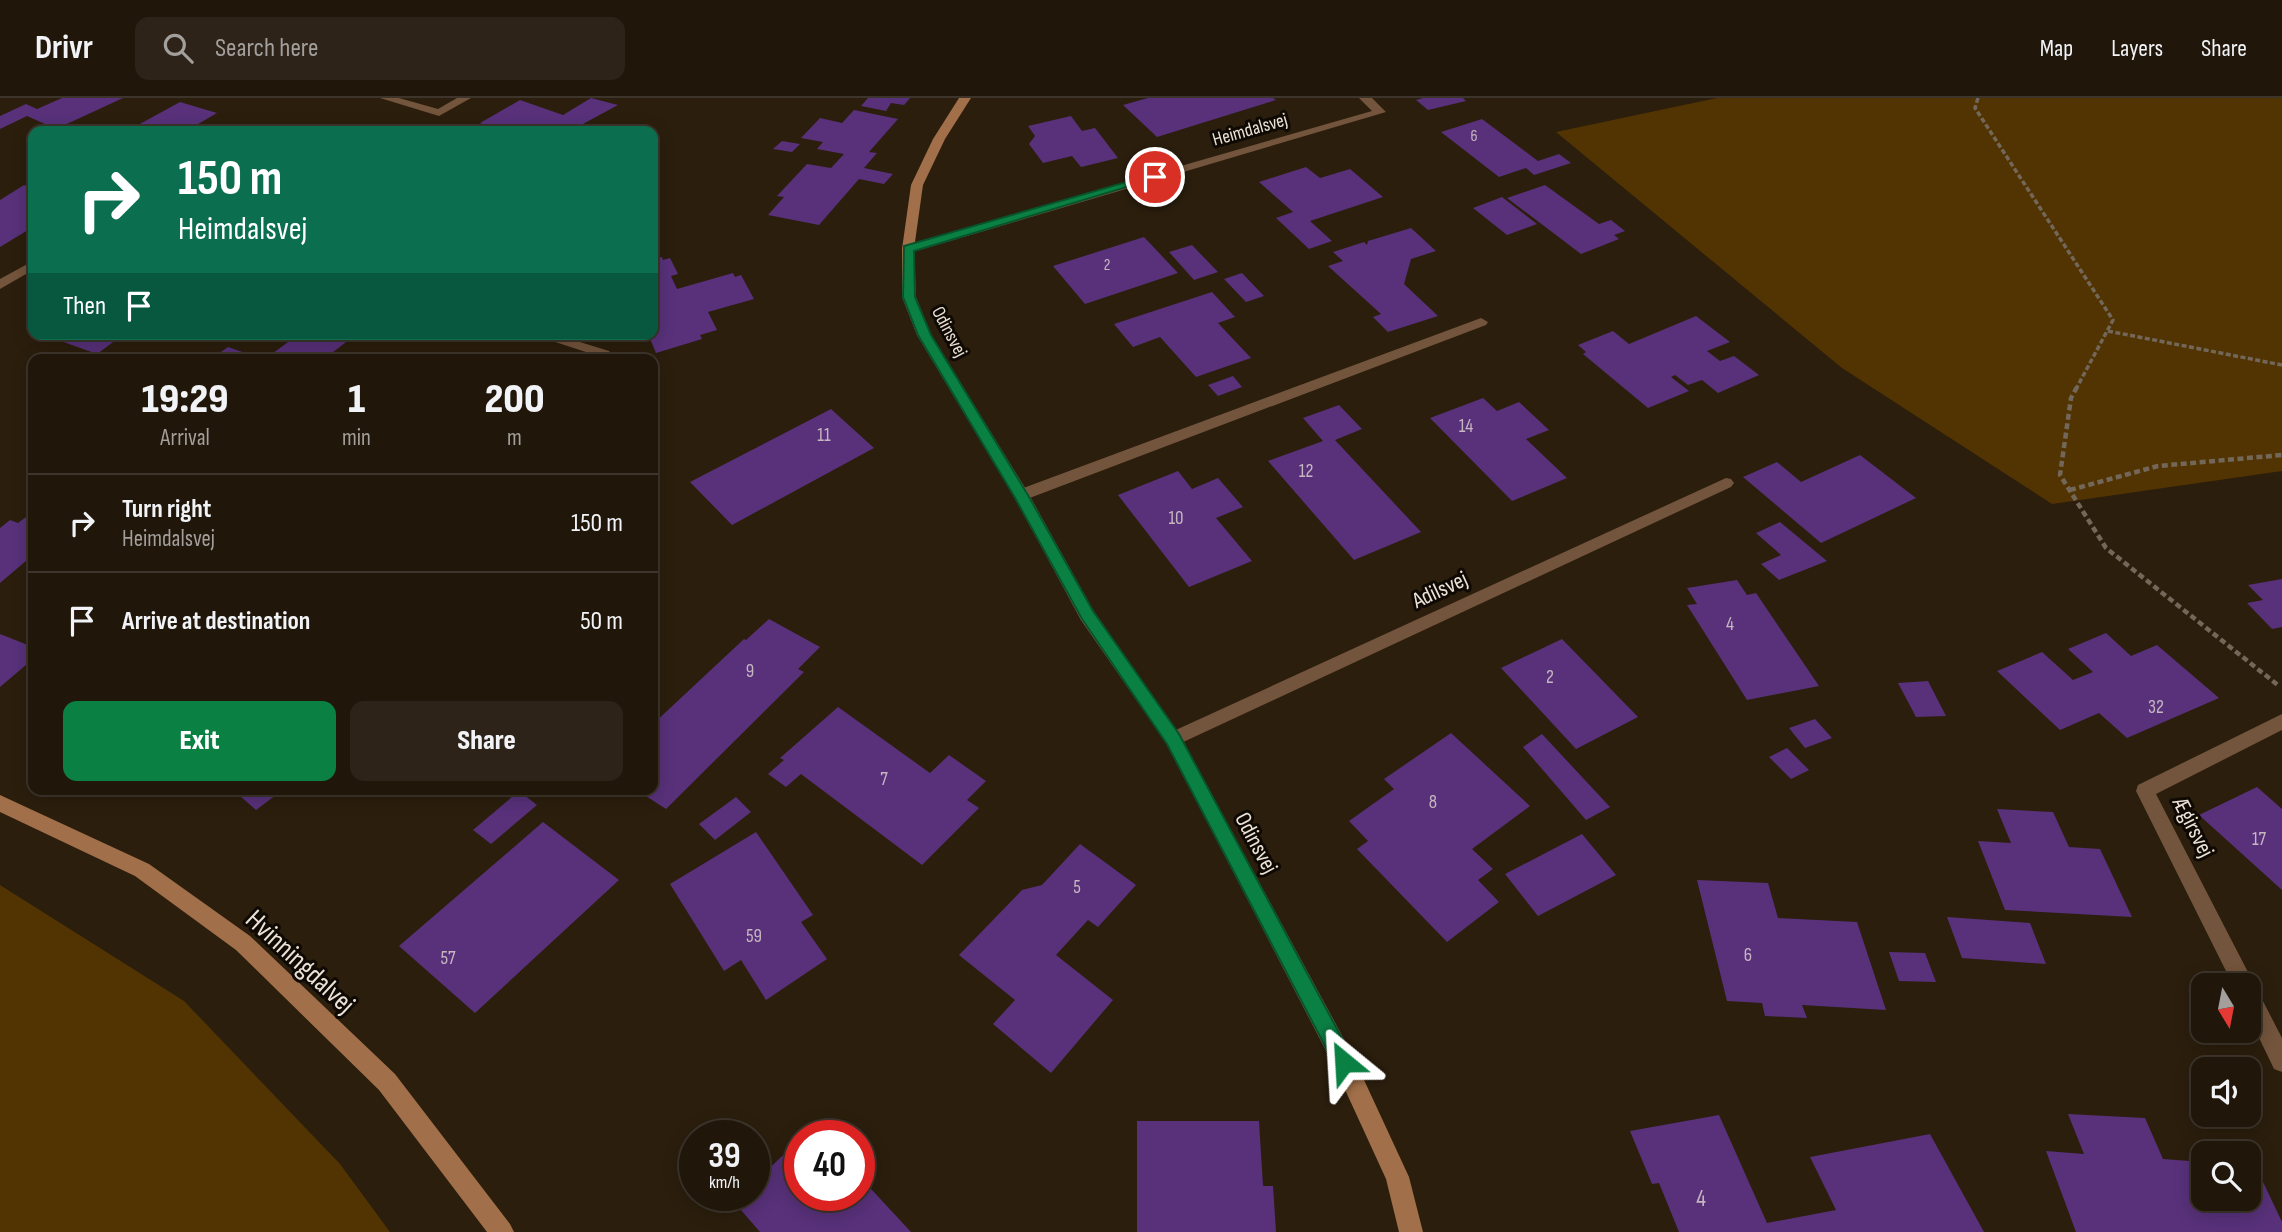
<!DOCTYPE html>
<meta charset="utf-8">
<style>
body{margin:0;font-family:"Sofia Sans Condensed",sans-serif;background:#2d2318;color:#f1f3f6;height:100vh;display:flex;flex-direction:column;font-size:26px;white-space:nowrap}
*{box-sizing:border-box;margin:0}
p{font-size:23px;color:#a29f9c}
.icon{flex:none;width:38px;height:38px;fill:none;stroke:currentColor;stroke-width:2;stroke-linecap:round;stroke-linejoin:round}
.map{position:relative;flex:1;overflow:hidden}
.details{position:absolute;left:28px;top:256px;width:630px;height:441px;display:flex;flex-direction:column;background:#20160a;border-radius:14px;box-shadow:0 4px 18px #0003,0 0 0 2px #3d352b}
.details>*{flex:none}
.banner{position:absolute;left:28px;top:28px;width:630px;height:214px;border-radius:14px;box-shadow:0 4px 18px #0003,0 0 0 2px #3d352b;background:#0b6e4f;color:#fff;overflow:hidden}
.needle{width:46px;rotate:170deg}
.fabs{position:absolute;left:2191px;top:875px;display:grid;gap:14px}
.fabs a{display:grid;place-items:center;width:70px;height:70px;border-radius:14px;background:#20160a;box-shadow:0 4px 18px #0003,0 0 0 2px #3d352b;font-size:35px}
.speed{position:absolute;left:679px;top:1022px;display:flex;gap:14px;font-size:35px;font-weight:700;text-align:center}
.speed>*{display:grid;place-content:center;width:91px;height:91px;border-radius:50%;background:#20160a;box-shadow:0 4px 18px #0003,0 0 0 2px #3d352b;line-height:1}
.speed small{font-size:18px;font-weight:400}
.speed .limit{border:10px solid #d22;background:#fff;color:#111}
.pin{position:absolute;display:grid;place-items:center;width:60px;height:60px;color:#fff;margin:-30px;border:4px solid #fff;border-radius:50%;box-shadow:0 2px 7px #0007}
.me{position:absolute;width:77px;margin:-38px;rotate:333deg;stroke-linejoin:round;filter:drop-shadow(0 0 5px #0008)}
.turn{display:flex;align-items:center;gap:24px;height:147px;padding:0 35px;font-size:32px}
.turn .icon{width:91px;height:91px;stroke-width:2.5}
.turn b{display:block;font-size:49px;line-height:60px}
.then{display:flex;align-items:center;height:66px;padding:0 35px;background:#0003;gap:14px;font-size:26px}
.eta{display:flex;justify-content:space-evenly;align-items:center;height:119px;text-align:center}
.eta b{font-size:42px;font-weight:800;line-height:49px}
.primary-button{display:flex;gap:14px;margin-top:auto;padding:14px 35px}
.primary-button a{flex:1;height:80px;border-radius:14px;background:#0b8043;color:#fff;font-size:28px;font-weight:800;line-height:80px;text-align:center}
.primary-button a+a{background:#2d2318;color:#f1f3f6}
ul{padding:0;list-style:none}
li{display:flex;align-items:center;gap:21px;height:98px;padding:0 35px;border-top:2px solid #3d352b}
li div{flex:1}
li b{display:block;font-size:26px}
li em{font-style:normal}
header{display:flex;align-items:center;gap:42px;box-sizing:border-box;height:98px;padding:0 35px;background:#20160a;border-bottom:2px solid #3d352b}
header strong{font-size:33px}
nav{display:flex;gap:38px;margin-inline-start:auto;font-size:24px}
.search{width:490px;height:63px;background:#2d2318;display:flex;align-items:center;gap:18px;box-sizing:border-box;padding:0 24px;border-radius:14px;color:#a29f9c;font-size:26px}
.map>svg:first-child{display:block}
.green{fill:#523403}
.building{fill:#58317a}
.lines{fill:none;stroke-linecap:round;stroke-linejoin:round}
.path-far1{stroke:#736759;stroke-width:3.5;stroke-dasharray:5 2.5;stroke-linecap:butt}
.path{stroke:#736759;stroke-width:4.5;stroke-dasharray:6 3.5;stroke-linecap:butt}
.street{fill:#73543c;fill-rule:evenodd}
.secondary{fill:#a16f49;fill-rule:evenodd}
.route{fill:#0b8043;stroke:#07532c;stroke-width:2}
.labels{text-anchor:middle;dominant-baseline:central;stroke-width:6;stroke-linejoin:round;paint-order:stroke}
.far-number-label{font-size:16px;fill:#c6b6c0}
.far-street-label{font-size:19px;fill:#ebe2d7;stroke:#0f0904}
.number-label{font-size:19px;fill:#c6b6c0}
.street-label{font-size:23px;fill:#ebe2d7;stroke:#0f0904}
.near-number-label{font-size:23px;fill:#c6b6c0}
.near-street-label{font-size:28px;fill:#ebe2d7;stroke:#0f0904}
</style>
<header>
<strong>Drivr</strong>
<div class="search"><svg class="icon" aria-label="search" viewBox="0 0 24 24"><circle cx="10" cy="10" r="6"/><path d="M15 15l6 6"/></svg>Search here</div>
<nav><a>Map</a><a>Layers</a><a>Share</a></nav>
</header>
<div class="map">
<svg width="2282" height="1134" viewBox="0 0 2282 1134">
<rect width="100%" height="100%" fill="#2b1e0d"/>
<path class="green" d="M1717 0H2282V373L2052 406 1842 270 1556 34Z
M0 787 184 903 340 1066 390 1134H0Z"/>
<path class="building" d="M62 0H123L56 31 27 18 0 31V18L26 6 37 11Z
M591 0 618 7 570 33H500L480 25 520 2 563 17Z
M868 0H910L904 7 891 5 886 13 861 8Z
M1148 0H1273L1276 2 1157 39 1123 7Z
M1423 0H1463L1466 3 1428 12 1416 2Z
M180 4 217 15 186 33H127Z
M854 12 898 21 869 54 877 55 864 70 893 76 884 86 859 81 819 127 768 117 784 99 777 98 807 66 831 70 844 56 817 51 823 44 801 40 820 20 842 25Z
M1071 18 1082 33 1095 30 1118 60 1081 69 1072 58 1043 65 1029 46 1035 38 1028 28Z
M1482 21 1538 63 1559 56 1571 65 1534 77 1526 70 1499 79 1441 34Z
M782 43 800 46 792 54 773 51Z
M1306 69 1320 80 1350 71 1383 99 1310 123 1332 143 1309 151 1276 120 1293 114 1259 84Z
M24 87 33 90V129L0 149V102Z
M1545 87 1599 126 1611 122 1625 133 1614 137 1619 141 1581 156 1507 100Z
M1502 99 1537 126 1507 137 1473 110Z
M1411 130 1436 153 1411 161 1404 186 1438 218 1388 234 1373 219 1381 216 1328 168 1343 163 1333 154 1364 144 1367 147 1368 143Z
M1144 139 1178 175 1085 206 1053 168Z
M1192 147 1218 174 1194 182 1169 154Z
M662 159 663 162 670 160 678 176 671 178 677 191 733 175 735 179 741 177 754 201 708 214 717 232 700 237 702 241 656 255 648 236H653V161Z
M1242 175 1264 198 1246 204 1224 181Z
M1212 194 1235 219 1218 225 1251 260 1196 279 1160 239 1133 249 1114 226Z
M1696 218 1730 244 1707 253 1720 263 1734 258 1759 277 1718 295 1702 282 1688 287 1675 277 1671 279 1689 293 1648 310 1583 256 1586 254 1578 247 1613 233 1629 246Z
M124 236 97 256 44 237V236Z
M299 236H348L354 238 324 261H265Z
M228 249 260 260V261H211Z
M1233 278 1242 289 1218 298 1208 287Z
M1483 300 1497 313 1519 304 1549 332 1526 341 1567 380 1512 403 1430 320Z
M1339 307 1362 331 1335 342 1421 434 1354 462 1268 363 1323 343 1303 320Z
M831 311 874 350 732 427 690 384Z
M1860 357 1916 400 1821 445 1743 379 1777 364 1801 384Z
M1178 373 1192 391 1218 380 1243 409 1216 420 1252 463 1189 489 1118 397Z
M30 416 33 417V457L0 485V430L10 422 18 425Z
M1780 424 1827 463 1779 482 1761 466 1781 457 1756 435Z
M2282 481V529L2272 531 2247 505 2263 502 2248 487Z
M1737 482 1747 497 1756 495 1819 588 1747 602 1687 507 1697 506 1687 490Z
M769 521 820 549 798 571 804 574 666 711 635 691H653V626L744 541 746 542Z
M2106 535 2131 558 2157 547 2219 600 2127 640 2099 615 2060 632 1997 573 2042 554 2073 582 2093 574 2068 551Z
M0 536 33 549V561L0 589Z
M1562 541 1638 619 1576 651 1501 570Z
M1928 583 1946 618 1916 619 1898 585Z
M838 609 930 675 949 657 986 683 967 702 979 710 922 767 801 676 786 689 768 676 784 662 780 660Z
M1815 621 1832 640 1805 650 1789 630Z
M1451 635 1530 708 1472 751 1493 771 1478 782 1499 804 1447 844 1357 751 1368 743 1349 723 1394 691 1384 681Z
M1542 636 1610 709 1586 722 1523 649Z
M1787 650 1809 672 1791 681 1769 659Z
M2257 689 2282 711V792L2199 717Z
M232 691H284L256 712Z
M519 693 537 707 491 746 473 732Z
M736 699 751 714 715 742 699 726Z
M1997 711 2053 714 2069 749 2100 751 2132 819 2005 812 1978 743 2011 745Z
M543 724 619 782 475 915 399 848Z
M756 734 813 817 801 824 827 861 766 902 741 862 724 873 670 786Z
M1582 736 1616 777 1538 818 1505 776Z
M1080 746 1136 787 1098 829 1088 822 1056 857 1113 902 1051 975 993 926 1015 902 959 857 1022 792 1042 787Z
M1697 782 1768 785 1778 820 1857 824 1886 912 1802 907 1807 920 1765 918 1762 905 1727 903Z
M1947 819 2030 825 2046 866 1962 860Z
M1889 854 1925 855 1936 884 1899 883Z
M2068 1016 2145 1020 2163 1061 2203 1064V1101H2249V1066L2255 1067 2282 1124V1134H2076L2046 1053 2084 1056Z
M1719 1017 1767 1125 1836 1112 1810 1059 1930 1036 1984 1134H1679L1659 1085 1652 1086 1630 1033Z
M1137 1023H1259L1263 1088H1273L1276 1134H1137Z
M800 1041V1097H859V1078L911 1134H760L734 1104 741 1097H754V1085Z"/>
<g class="lines">
<path class="path-far1" d="M1978 0 1975 10 2113 222 2076 291
M2108 233 2282 267"/>
<path class="path" d="M2077 289 2071 300 2060 377 2106 450 2279 588
M2070 392 2158 368 2282 357"/>
<path class="street" d="M380 0H399L438 11 457 0H471L439 18Z
M1359 0H1372L1386 14 913 154H903L902 151 903 148 1372 13Z
M33 163V172L0 191V181Z
M1481 220 1488 224 1486 227 1027 401 1021 403 1013 397 1015 393Z
M531 236H554L609 253 611 256 604 260Z
M1726 380 1731 381 1734 385 1731 389 1179 646 1173 649 1167 646 1164 641 1167 636Z
M2282 616V632L2156 696 2282 940V974L2274 971 2249 919V887H2233L2136 693 2138 687Z"/>
<path class="secondary" d="M959 0H971L945 41 923 87 914 151 916 199 931 237 1027 393 1093 512 1179 636 1352 956 1409 1079 1423 1134H1399L1386 1081 1336 972 1167 646 1081 522 1014 398 917 237 902 199V151L911 87 933 41Z
M0 697 149 766 250 838 395 976 510 1126 514 1134H487L379 992 236 852 135 778 0 714Z"/>
</g>
<path class="route" d="M1151 77 1160 79 914 153 915 199 931 237 1028 397 1093 513 1179 636 1351 957 1354 964 1351 971 1344 974 1337 971 1167 646 1082 521 1014 398 918 237 903 199 904 148Z"/>
<g class="labels">
<g class="far-number-label">
<text x="1474" y="38">6</text>
<text x="1107" y="167">2</text>
</g>
<g class="far-street-label">
<text transform="translate(1250 32) rotate(-16)">Heimdalsvej</text>
<text transform="translate(949 234) rotate(62)">Odinsvej</text>
</g>
<g class="number-label">
<text x="1466" y="328">14</text>
<text x="824" y="337">11</text>
<text x="1306" y="373">12</text>
<text x="1176" y="420">10</text>
<text x="1730" y="526">4</text>
<text x="750" y="573">9</text>
<text x="1550" y="579">2</text>
<text x="2156" y="609">32</text>
<text x="884" y="681">7</text>
<text x="1433" y="704">8</text>
<text x="2259" y="741">17</text>
<text x="1077" y="789">5</text>
<text x="754" y="838">59</text>
<text x="1748" y="857">6</text>
<text x="448" y="860">57</text>
</g>
<g class="street-label">
<text transform="translate(1440 492) rotate(-25)">Adilsvej</text>
<text transform="translate(2193 729) rotate(63)">Ægirsvej</text>
<text transform="translate(1256 745) rotate(62)">Odinsvej</text>
</g>
<g class="near-number-label">
<text x="1701" y="1101">4</text>
</g>
<g class="near-street-label">
<text transform="translate(300 864) rotate(43)">Hvinningdalvej</text>
</g>
</g>
</svg>
<div class="fabs">
<a><svg class="needle" viewBox="-14 -14 28 28"><path d="M0-13l5 13h-10z" fill="#e53935"/><path d="M0 13l5-13h-10z" fill="#a29f9c"/></svg></a>
<a><svg class="icon" aria-label="sound" viewBox="0 0 24 24"><path d="M4 9h4l5-4v14l-5-4H4zM17 9q2 3 0 6"/></svg></a>
<a><svg class="icon" aria-label="search" viewBox="0 0 24 24"><circle cx="10" cy="10" r="6"/><path d="M15 15l6 6"/></svg></a>
</div>
<div class="speed"><div>39<small>km/h</small></div><div class="limit">40</div></div>
<div class="pin" style="left:1155px;top:79px;background:#d93025"><svg class="icon" aria-label="arrive" viewBox="0 0 24 24"><path d="M6 21V4h12l-3 4 3 4H6"/></svg></div>
<svg class="me" style="left:1344px;top:964px" viewBox="-20 -20 40 40"><path d="M0-17L14 15 0 8-14 15z" fill="#0b8043" stroke="#fff" stroke-width="4"/></svg>
<div class="banner">
<div class="turn"><svg class="icon" aria-label="right" viewBox="0 0 24 24"><path d="M7 20v-9h11M14 6l5 5-5 5"/></svg><div><b>150 m</b>Heimdalsvej</div></div>
<div class="then">Then<svg class="icon" aria-label="arrive" viewBox="0 0 24 24"><path d="M6 21V4h12l-3 4 3 4H6"/></svg></div>
</div>
<section class="details">
<div class="eta">
<div><b>19:29</b><p>Arrival</p></div>
<div><b>1</b><p>min</p></div>
<div><b>200</b><p>m</p></div>
</div>
<ul>
<li><svg class="icon" aria-label="right" viewBox="0 0 24 24"><path d="M7 20v-9h11M14 6l5 5-5 5"/></svg><div><b>Turn right</b><p>Heimdalsvej</p></div><em>150 m</em></li>
<li><svg class="icon" aria-label="arrive" viewBox="0 0 24 24"><path d="M6 21V4h12l-3 4 3 4H6"/></svg><div><b>Arrive at destination</b></div><em>50 m</em></li>
</ul>
<div class="primary-button"><a>Exit</a><a>Share</a></div>
</section>
</div>
